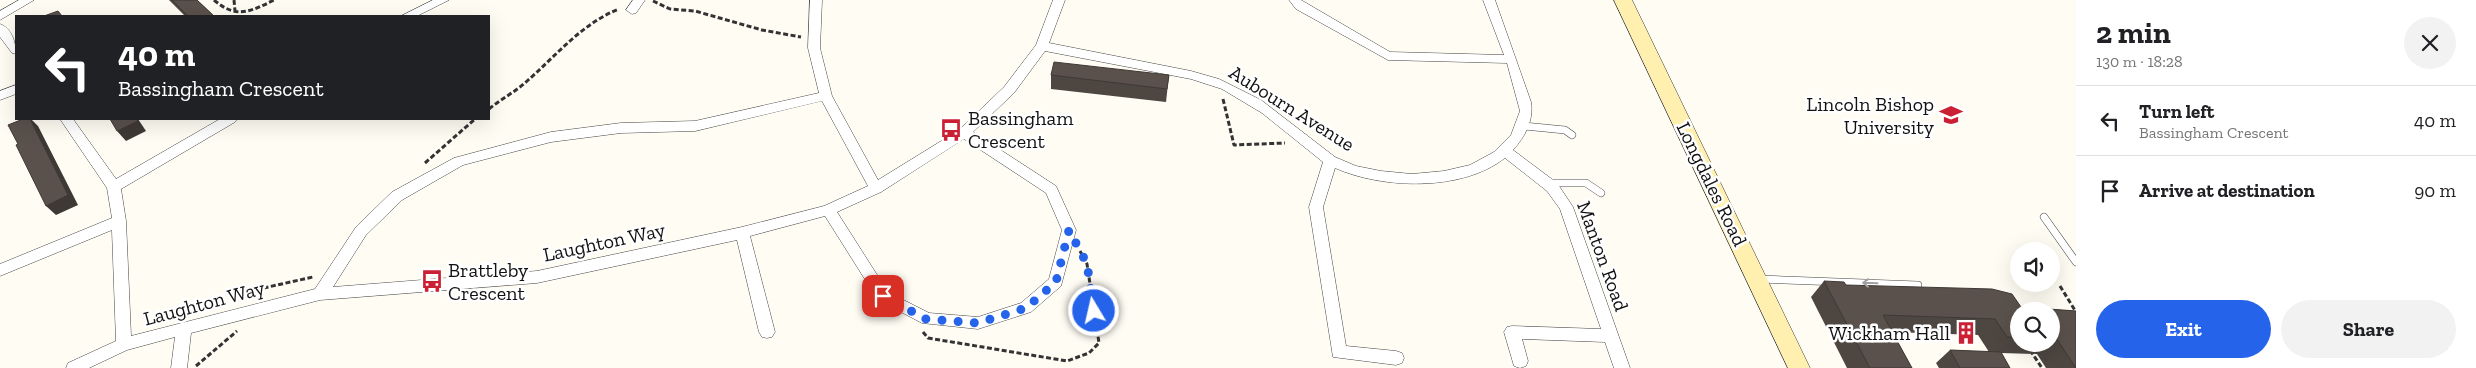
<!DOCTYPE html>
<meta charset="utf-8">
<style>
body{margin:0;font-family:"Zilla Slab",serif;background:#f2f2f2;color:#202124;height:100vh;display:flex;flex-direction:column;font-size:19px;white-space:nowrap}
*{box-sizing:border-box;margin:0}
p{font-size:16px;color:#757577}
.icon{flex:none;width:28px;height:28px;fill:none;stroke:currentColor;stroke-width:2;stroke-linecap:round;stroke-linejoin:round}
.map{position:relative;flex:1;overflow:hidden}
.drawer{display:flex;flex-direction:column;background:#fff;width:400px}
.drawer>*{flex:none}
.hud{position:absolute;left:15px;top:15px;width:475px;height:105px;border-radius:0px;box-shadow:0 5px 20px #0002;background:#202124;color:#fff;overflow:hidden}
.buttons{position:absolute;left:2010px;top:242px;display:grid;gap:10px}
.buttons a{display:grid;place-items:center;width:50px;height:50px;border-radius:50%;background:#fff;box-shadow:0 5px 20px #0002;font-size:25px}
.pin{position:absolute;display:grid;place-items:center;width:42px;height:42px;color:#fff;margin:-21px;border-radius:10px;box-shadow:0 2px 8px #0006}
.me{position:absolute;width:55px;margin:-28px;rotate:351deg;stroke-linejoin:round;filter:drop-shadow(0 0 4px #0008)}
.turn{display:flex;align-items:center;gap:18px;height:105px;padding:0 20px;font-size:22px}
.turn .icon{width:65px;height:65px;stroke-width:2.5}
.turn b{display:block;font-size:35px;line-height:42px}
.round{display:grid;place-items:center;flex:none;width:52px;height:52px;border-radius:26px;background:#f2f2f2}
.headline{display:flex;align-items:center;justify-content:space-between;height:85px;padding:0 20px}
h1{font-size:30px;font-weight:700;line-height:38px}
.cta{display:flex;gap:10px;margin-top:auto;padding:10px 20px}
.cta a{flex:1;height:58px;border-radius:30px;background:#2563eb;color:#fff;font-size:20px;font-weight:700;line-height:58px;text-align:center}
.cta a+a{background:#f2f2f2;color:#202124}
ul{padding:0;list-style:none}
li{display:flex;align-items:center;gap:15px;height:70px;padding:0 20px;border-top:1px solid #e0e0e0}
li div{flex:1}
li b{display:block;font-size:19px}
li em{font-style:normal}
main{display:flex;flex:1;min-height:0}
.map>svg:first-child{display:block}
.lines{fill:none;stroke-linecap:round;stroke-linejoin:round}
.lane-casing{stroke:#444;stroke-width:8}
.street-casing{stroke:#444;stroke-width:1}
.secondary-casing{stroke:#333;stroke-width:1}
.path{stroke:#333;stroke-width:3;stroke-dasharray:5 2.5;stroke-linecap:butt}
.lane{stroke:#fff;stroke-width:7}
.street{fill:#fff;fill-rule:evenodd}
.secondary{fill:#fff0af;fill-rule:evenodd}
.wall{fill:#4d4641;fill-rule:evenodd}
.shaded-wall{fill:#3f3935}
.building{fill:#5a514c;stroke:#3f3935}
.oneway{stroke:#a0a0a0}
.route{stroke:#2563eb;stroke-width:9;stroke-dasharray:0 16.2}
.labels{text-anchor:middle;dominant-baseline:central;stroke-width:5;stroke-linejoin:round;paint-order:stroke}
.poi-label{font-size:20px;fill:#111;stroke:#fff;text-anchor:end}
.street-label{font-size:20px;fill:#111;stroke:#fff}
</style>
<main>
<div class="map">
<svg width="2076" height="368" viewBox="0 0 2076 368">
<rect width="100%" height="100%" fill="#fffcf4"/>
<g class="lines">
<defs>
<path id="lane" d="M1523 126 1565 130 1572 135
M1549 183H1586L1601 193
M2044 217 2076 262
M1759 279 1918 285"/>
<path id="street" d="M19 0H34L0 20V11Z
M433 0H449L417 16H401Z
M633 0H645L636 13 632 14 626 10Z
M810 0H822L820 48 832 96 878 180 959 130 1004 87 1036 45 1053 0H1065L1049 43 1191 71 1219 79 1261 100 1335 157 1356 166 1381 171 1412 174 1444 171 1470 165 1494 152 1511 135 1520 111 1507 63 1388 60 1296 9 1289 0H1301L1390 52 1504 55 1483 0H1495L1531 102C1534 120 1525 137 1513 150L1557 183 1573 207 1630 368H1614L1605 342 1522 339 1528 361 1526 366 1520 368 1514 366 1504 332 1507 327 1512 326 1601 329 1560 209 1547 191 1505 158C1462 192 1382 189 1335 168L1323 207 1346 346 1396 351 1402 353 1404 358 1402 363 1396 365 1333 357 1309 207 1323 162 1262 113 1222 89 1191 79 1045 51 1014 93 973 132 1056 186 1076 230 1061 286 1031 312 978 329 922 323 878 300 825 216 750 236 775 332 772 337 767 338 762 337 759 332 737 240 537 283 320 300 191 333 187 368H171L175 337 127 350 89 368H66L68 363 116 341 112 230 0 276V264L112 218 107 188 60 119H73L116 179 220 119H237L235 122 121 189 126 221 131 336 315 289 356 227 392 192 454 158 551 132 621 123 695 121 819 93 808 48ZM822 101 868 186 824 206 742 227 537 271 333 287 366 235 402 200 463 165 551 142 621 133 695 131ZM964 139 1046 193 1062 230 1049 279 1021 303 978 317 929 313 888 292 837 212 881 192Z
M0 24C12 28 16 43 16 54L12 53 0 37Z
M16 85V94L0 100V91Z"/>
<path id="secondary" d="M1614 0H1632L1810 368H1788Z"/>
</defs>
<use href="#lane" class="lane-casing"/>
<use href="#street" class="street-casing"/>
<use href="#secondary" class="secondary-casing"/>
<path class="path" d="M214 0C236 19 250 12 274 0
M234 0 235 11
M653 1 670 9 695 11 762 30 801 37
M1223 99 1234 145 1285 143
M489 109C501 99 515 92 526 82 556 56 581 24 619 9
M425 163 475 119
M2060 286 2076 312
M243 297 259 289 313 277
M923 332 928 338 1067 361 1089 353 1099 343 1087 264 1080 251
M2026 344 2042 368
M196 366 237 331"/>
<use href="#lane" class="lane"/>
<use href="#street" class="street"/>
<use href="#secondary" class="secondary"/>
</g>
<path class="wall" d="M169 0H197L214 16H185Z
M1051 75H1169L1166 102 1051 89Z
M1824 281 1846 285 2021 307 2076 311V368H2046L2037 354 2001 353 2010 368H1939L1936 363 1950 350 1989 352 1978 335 1892 332 1912 368H1847L1811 297ZM2019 311H2051V344H2019Z"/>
<path class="shaded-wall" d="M30 119H31L38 126 78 205 56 215 46 206Z
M136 119H138L146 131 126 141 117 131Z"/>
<path class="building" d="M172 0H197L214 16H188Z
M58 11 62 16H44Z
M1054 62 1169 75 1167 89 1051 75Z
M23 119H30L68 195 46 206 16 145 18 144 8 125Z
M110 119H136L138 121 117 131Z
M1824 281 1844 282 1846 285 1992 289 2012 294 2021 307 2076 311V368L2056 338H2051V311H2019V337H2007L1995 319 1883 315 1912 368H1870Z
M1950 350 2001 352 2010 368H1960Z"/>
<defs><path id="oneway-shaft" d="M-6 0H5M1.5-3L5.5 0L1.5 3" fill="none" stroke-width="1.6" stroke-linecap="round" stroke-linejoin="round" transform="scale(1.25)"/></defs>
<use class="oneway" href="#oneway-shaft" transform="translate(1870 283) rotate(-178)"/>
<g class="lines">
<path class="route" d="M883 296 926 319 978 323 1026 308 1056 282 1069 230 1087 264 1094 311"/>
</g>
<defs>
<symbol id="university-bare" viewBox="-9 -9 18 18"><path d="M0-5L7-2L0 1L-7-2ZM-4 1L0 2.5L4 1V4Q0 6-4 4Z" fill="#cb1f33" stroke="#fff" stroke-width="2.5" paint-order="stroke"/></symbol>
<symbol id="bus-bare" viewBox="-9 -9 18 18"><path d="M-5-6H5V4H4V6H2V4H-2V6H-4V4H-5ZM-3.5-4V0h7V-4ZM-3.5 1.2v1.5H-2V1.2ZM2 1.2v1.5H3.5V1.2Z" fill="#cb1f33" stroke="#fff" stroke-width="2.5" paint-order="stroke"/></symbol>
<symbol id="building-bare" viewBox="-9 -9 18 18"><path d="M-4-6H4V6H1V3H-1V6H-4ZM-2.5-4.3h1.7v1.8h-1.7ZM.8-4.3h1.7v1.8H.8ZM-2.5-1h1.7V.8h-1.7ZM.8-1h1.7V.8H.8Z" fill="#cb1f33" stroke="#fff" stroke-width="2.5" paint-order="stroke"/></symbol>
</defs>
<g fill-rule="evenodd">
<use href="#university-bare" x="1935" y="99" width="32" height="32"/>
<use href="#bus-bare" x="935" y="114" width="32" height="32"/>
<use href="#bus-bare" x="416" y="265" width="32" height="32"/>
<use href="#building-bare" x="1950" y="317" width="32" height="32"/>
</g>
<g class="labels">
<g class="poi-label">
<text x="1934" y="104">Lincoln Bishop<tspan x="1934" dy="23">University</tspan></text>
<text x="968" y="118" text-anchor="start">Bassingham<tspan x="968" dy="23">Crescent</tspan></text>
<text x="448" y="270" text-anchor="start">Brattleby<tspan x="448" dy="23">Crescent</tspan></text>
<text x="1950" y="333">Wickham Hall</text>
</g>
<g class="street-label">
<text transform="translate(1292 108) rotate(32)">Aubourn Avenue</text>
<text transform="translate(1712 184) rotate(64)">Longdales Road</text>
<text transform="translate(604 242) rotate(-12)">Laughton Way</text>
<text transform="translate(1603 256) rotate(70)">Manton Road</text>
<text transform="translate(204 303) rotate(-15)">Laughton Way</text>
</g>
</g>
</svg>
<div class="buttons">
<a><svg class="icon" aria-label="sound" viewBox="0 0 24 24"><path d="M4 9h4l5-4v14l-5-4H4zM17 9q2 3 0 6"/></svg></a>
<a><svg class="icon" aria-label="search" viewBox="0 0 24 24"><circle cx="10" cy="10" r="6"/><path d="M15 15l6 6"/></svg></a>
</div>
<div class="pin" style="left:883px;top:296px;background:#d93025"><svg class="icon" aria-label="arrive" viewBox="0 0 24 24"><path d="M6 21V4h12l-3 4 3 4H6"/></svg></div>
<svg class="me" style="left:1094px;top:311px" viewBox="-20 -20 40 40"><circle r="17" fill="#2563eb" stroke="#fff" stroke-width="3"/><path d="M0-11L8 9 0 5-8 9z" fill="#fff"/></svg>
<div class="hud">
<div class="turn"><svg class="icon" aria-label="left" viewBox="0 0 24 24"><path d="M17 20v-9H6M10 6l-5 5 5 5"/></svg><div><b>40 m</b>Bassingham Crescent</div></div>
</div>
</div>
<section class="drawer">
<div class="headline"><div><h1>2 min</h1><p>130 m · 18:28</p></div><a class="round"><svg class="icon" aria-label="close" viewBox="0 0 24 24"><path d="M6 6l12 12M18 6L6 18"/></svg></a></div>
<ul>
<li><svg class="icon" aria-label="left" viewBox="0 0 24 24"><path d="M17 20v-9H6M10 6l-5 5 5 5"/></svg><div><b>Turn left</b><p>Bassingham Crescent</p></div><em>40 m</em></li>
<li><svg class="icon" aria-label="arrive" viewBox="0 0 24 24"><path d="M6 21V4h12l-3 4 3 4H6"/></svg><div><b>Arrive at destination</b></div><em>90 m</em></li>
</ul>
<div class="cta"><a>Exit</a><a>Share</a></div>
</section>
</main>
